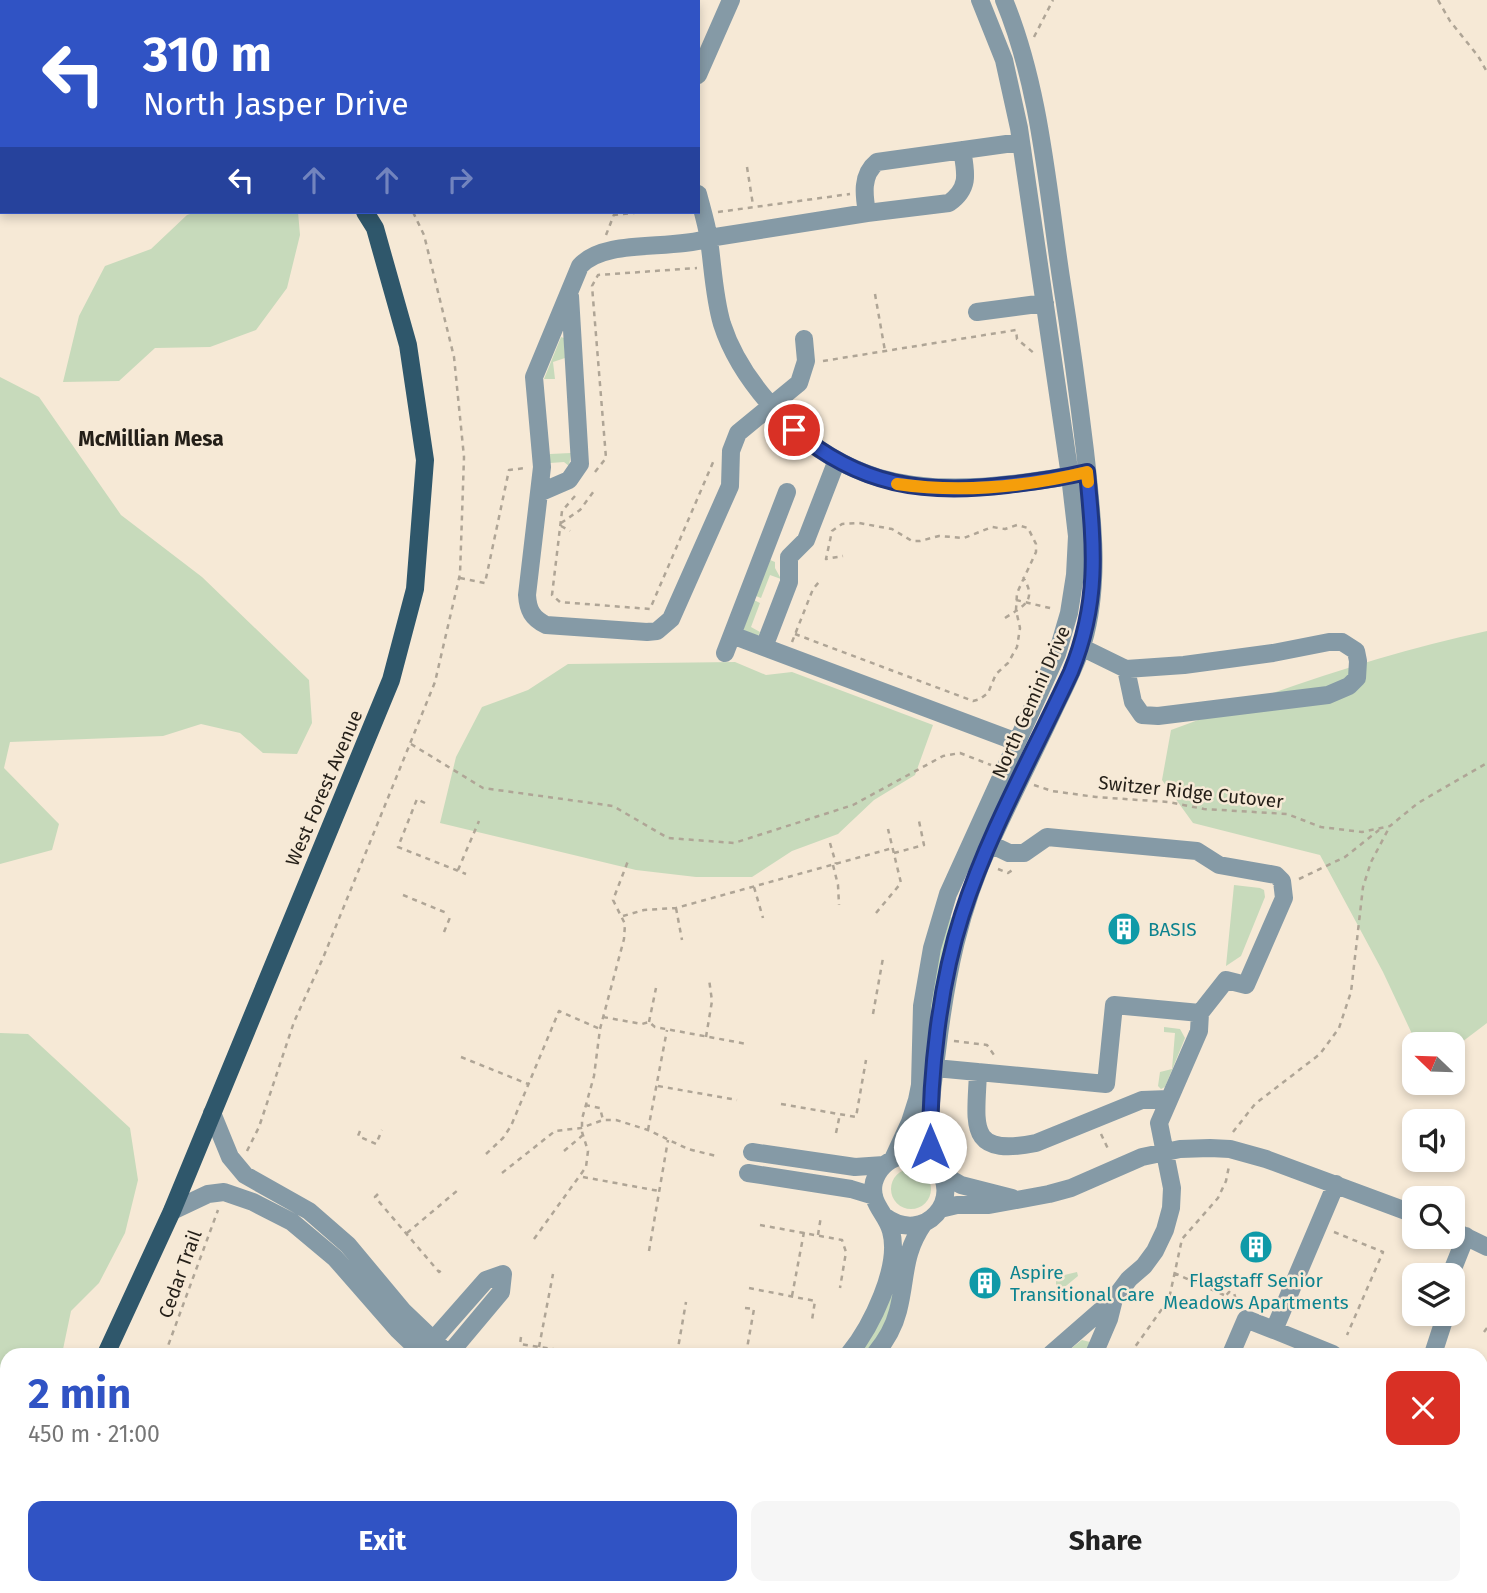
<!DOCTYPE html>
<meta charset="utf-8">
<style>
body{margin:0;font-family:"Fira Sans",sans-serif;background:#f6f6f6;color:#222;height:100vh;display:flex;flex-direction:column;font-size:26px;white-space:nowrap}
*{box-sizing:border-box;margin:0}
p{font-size:23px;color:#767676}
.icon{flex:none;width:38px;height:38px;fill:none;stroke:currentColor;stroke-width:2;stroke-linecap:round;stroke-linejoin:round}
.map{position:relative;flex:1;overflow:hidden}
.drawer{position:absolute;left:0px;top:1348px;width:1488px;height:247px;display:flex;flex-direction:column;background:#fff;border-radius:21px 21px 0 0;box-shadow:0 4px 10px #0003}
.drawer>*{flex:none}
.hud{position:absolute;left:0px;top:0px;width:700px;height:214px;box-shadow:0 4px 10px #0003;background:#3053c4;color:#fff;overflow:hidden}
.needle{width:46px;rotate:293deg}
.fabs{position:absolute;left:1402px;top:1032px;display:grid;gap:14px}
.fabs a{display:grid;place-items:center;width:63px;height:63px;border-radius:14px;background:#fff;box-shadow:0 4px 10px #0003;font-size:35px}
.pin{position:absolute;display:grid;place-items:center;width:60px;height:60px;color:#fff;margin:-30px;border:4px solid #fff;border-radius:50%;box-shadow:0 2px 7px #0007}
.me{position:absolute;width:77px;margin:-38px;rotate:0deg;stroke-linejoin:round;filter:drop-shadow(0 0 5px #0008)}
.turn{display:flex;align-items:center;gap:24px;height:147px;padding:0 28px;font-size:32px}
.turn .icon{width:91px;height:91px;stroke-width:2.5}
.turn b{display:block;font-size:49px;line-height:60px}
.lanes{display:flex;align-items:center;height:66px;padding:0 28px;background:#0003;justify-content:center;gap:35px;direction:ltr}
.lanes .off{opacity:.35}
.round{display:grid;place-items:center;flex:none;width:74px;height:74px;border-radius:14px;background:#f6f6f6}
.overview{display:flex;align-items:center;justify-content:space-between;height:119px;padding:0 28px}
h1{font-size:42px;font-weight:700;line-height:52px;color:#3053c4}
.cta{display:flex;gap:14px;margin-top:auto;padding:14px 28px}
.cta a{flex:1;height:80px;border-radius:14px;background:#3053c4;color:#fff;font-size:28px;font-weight:700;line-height:80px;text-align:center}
.cta a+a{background:#f6f6f6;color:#222}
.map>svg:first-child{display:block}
.green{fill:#c7dabb}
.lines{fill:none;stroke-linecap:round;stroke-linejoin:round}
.path{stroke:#afa596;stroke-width:2.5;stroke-dasharray:5 5;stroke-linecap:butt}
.minor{stroke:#859aa6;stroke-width:18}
.major{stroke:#2f576b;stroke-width:18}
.route-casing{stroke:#1f367f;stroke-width:18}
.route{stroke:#3053c4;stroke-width:12}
.slow{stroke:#f59e0b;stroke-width:12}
.labels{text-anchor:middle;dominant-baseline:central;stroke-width:5;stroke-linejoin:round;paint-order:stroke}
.street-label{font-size:19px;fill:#241f18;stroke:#f6e9d6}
.culture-label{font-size:19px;fill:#0d838f;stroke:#f6e9d6;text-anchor:start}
.neighbourhood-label{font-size:21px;font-weight:bold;fill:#241f18;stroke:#f6e9d6}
</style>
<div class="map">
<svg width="1487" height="1593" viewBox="0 0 1487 1593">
<rect width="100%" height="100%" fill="#f6e9d6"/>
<path class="green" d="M196 212H298L300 235 287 288 256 330 210 347 155 348 119 381 63 382 79 316 105 266 151 249 187 215Z
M561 337 564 338 565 358 553 362 555 379H544Z
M0 377 39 397 121 515 202 577 309 680 312 723 297 754 263 753 240 733 201 724 163 736 10 742 4 768 59 824 52 850 0 864Z
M571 453 569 466 564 462 550 463V454Z
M770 560 775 562V568L781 579 770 575 761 598 756 596Z
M754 600 760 603 751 627 760 632 758 636 743 630Z
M1487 631V1023L1454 1048 1452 1045H1444L1413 1036 1383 972 1320 855 1193 823 1162 780 1171 730C1275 691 1379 654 1487 631Z
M735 662 766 675 792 672 933 725 915 775 874 800 838 834 792 851 752 877H696L636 870 440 823 456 757 482 707 528 690 568 664Z
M1234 885 1260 888 1264 890 1265 897 1241 956 1226 966Z
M948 914 953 919 923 1146 907 1147 925 1022Z
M1164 1027 1180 1029 1185 1038 1165 1087 1161 1089 1158 1086 1160 1072 1172 1069 1175 1033 1164 1032Z
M0 1033 28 1034 130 1128 138 1180 125 1233 99 1283 71 1311 62 1354H7V1482L0 1490Z
M891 1189a20 20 0 1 1 40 0a20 20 0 1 1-40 0Z
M897 1269V1297L872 1354H858Z
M1077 1272 1078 1276 1061 1290 1056 1284V1277Z
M1082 1340 1090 1342 1086 1354H1064Z
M1481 1550 1487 1562V1593H1356L1371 1587H1480Z"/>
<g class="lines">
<path class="path" d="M286 0 288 2
M1438 0 1450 21 1478 56 1487 72
M1034 37 1053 0
M747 167 753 205
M718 212 850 194
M613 215 643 212
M606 235 615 212
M875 294 885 351
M823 361 1016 330 1017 339 1035 354
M595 472 606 458 592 286 598 275 697 268
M575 496 562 511 552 595 560 602 650 609 714 460
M561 523 580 510 594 491
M561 526 570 531
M460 578 485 583 509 470 526 468
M1016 600 1054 609
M1005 618C1023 606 1038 601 1023 577
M795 634 973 701 980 699 988 693 996 674 1008 663 1017 647 1020 628 1016 610 1017 593 1036 552V544L1028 528 1017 525 1005 529 992 527 964 538 939 536 920 541H912L892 529 859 523 842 524 832 531 826 559 843 556
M792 642 813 589 819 582
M411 744 483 788 613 806 668 838 734 843 853 805 943 756 960 753 991 765
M1034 785 1052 791 1096 797 1168 802 1204 809 1287 814 1321 827 1362 832 1390 826 1418 803 1487 763
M425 803 417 799 398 847 466 874
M830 843 836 864
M894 853 924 845 919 821
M833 865 838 885 839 905
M998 869 1008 873 1014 869
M458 870 479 821
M1299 879 1345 857 1379 830
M754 887 763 918
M403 895 449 914
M676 908 682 940
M876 913 901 883 888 829
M623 916 644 910 676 908 893 848
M444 932 451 915
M873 1014 883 958
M603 1017 642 1024 649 1022 655 1027 747 1044
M649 1022 656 988
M706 1037 712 1001 709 979
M954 1041 987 1045 994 1055
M461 1057 528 1084
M658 1086 737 1100
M781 1104 856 1117 866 1060
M585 1105 600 1108 603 1120
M648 1130 667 1030
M360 1131 358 1136 376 1144 382 1130
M1233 1132 1255 1104 1320 1054 1339 1028 1351 992 1363 887 1371 862 1390 826
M836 1133 840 1114
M1101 1134 1109 1151
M247 1151 259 1127 294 1022 323 958 435 682 460 574 464 457 454 357 424 235 413 212
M564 1151 583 1135
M486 1154 503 1138 511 1126 559 1011 600 1029
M502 1173 555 1131 581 1128 603 1120H616L648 1130 688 1149 716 1156
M583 1177 659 1191
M378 1194 375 1197 439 1272 444 1268
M760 1225 842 1240 846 1252 840 1288
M1334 1232 1383 1252 1347 1335
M407 1233 458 1190
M818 1235 821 1216
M534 1239 586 1167 588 1151 582 1132V1119L594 1076 600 1029 624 939 625 924 613 900 628 861
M649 1251 668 1140
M1174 1273 1224 1295
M749 1288 815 1301 812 1320 809 1319
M792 1296 804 1232
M1227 1303 1224 1298 1229 1292 1234 1293 1236 1300
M745 1308 754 1309 746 1354
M1484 1332 1487 1328
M521 1337 520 1344 585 1354
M539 1347 553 1274
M165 1354 218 1210
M588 1354 589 1349
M677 1354 686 1302
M1130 1354 1169 1299 1182 1239 1218 1198 1226 1181 1229 1166
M1480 1408 1487 1376
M1480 1428 1482 1431
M1485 1453 1487 1456
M1480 1538 1487 1550
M150 1587 152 1593
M1205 1587 1206 1593
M1262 1587 1263 1593
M59 1593 61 1587
M1032 1593 1035 1587
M1122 1593 1123 1587
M1194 1593 1195 1587"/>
<path class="minor" d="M554 0 556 2
M0 43 2 39
M698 75 731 0
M698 194C702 209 707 225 709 240 713 268 714 297 722 324 731 352 749 380 768 402 835 482 913 496 1012 484 1035 481 1058 479 1080 473
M867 213 949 203C970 188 966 173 962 150
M977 312 1045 303
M804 339 806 361 799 383 738 433 731 451 730 486 671 619 657 631 647 632 546 625C532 618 528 610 527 595L542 467 534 377 580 266C605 238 672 251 709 238L867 213C864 195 861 175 877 162L1021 142
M539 493 569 480 580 464 570 296
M732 635 1017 742
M764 647 789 582V557L806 540 837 460
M1081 647 1126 669 1184 665 1273 653 1329 642H1342L1356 651 1358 661 1357 678 1349 686 1328 695 1158 716 1142 715 1133 702 1126 669
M725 653 787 492
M990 844 1009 853H1024L1047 837 1197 851 1219 865 1276 875 1282 881 1284 898 1246 985 1226 980 1200 1013 1199 1031 1159 1123 1172 1188 1171 1208 1165 1230 1155 1251 1144 1266 1129 1279 1114 1299 1109 1319 1094 1354
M935 1068 1106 1084 1114 1005 1200 1013
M978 1072C976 1125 966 1157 1036 1143L1142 1100 1169 1099
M212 1113 230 1157 245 1175 309 1211 348 1245 403 1311 448 1354
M752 1152 855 1167 884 1165
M893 1159 910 1122 917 1100 920 1085 922 1006 932 948 948 894 1057 654 1069 613 1075 575 1077 536 1070 476 1019 128 1004 60 980 0
M934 1165C926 1127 932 1089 937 1051 946 976 959 910 991 841 1012 795 1035 750 1056 705 1066 685 1076 664 1083 643 1101 581 1092 515 1085 451 1078 393 1070 335 1061 278 1047 185 1040 87 1004 0
M748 1173 851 1189 874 1196
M940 1173 961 1185 1012 1198
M940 1209 957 1205H989L1049 1194 1071 1188 1142 1157 1180 1149 1210 1148 1230 1149 1266 1159 1414 1214
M172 1211 208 1194 224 1192 253 1202 292 1222 335 1258 398 1330 423 1354
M1452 1230 1487 1247
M1450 1276 1466 1236
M1274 1330 1333 1354
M427 1347 486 1280 503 1274 501 1292 449 1354
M849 1354C871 1327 901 1267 891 1231 886 1213 869 1203 874 1182 882 1156 914 1146 934 1165 966 1196 925 1247 884 1216
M875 1354C885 1342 894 1327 898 1311 907 1276 902 1255 924 1223
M1051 1354 1114 1299
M1231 1354 1246 1319 1274 1330 1336 1184
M1433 1354 1446 1314
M314 1587 340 1593
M811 1587 821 1593
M432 1593 438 1587
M918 1593 929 1587"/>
<path class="major" d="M211 0 213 2
M106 1354 172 1211 391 680 415 589 425 460 408 345 375 228 365 212
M7 1593 10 1587"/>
</g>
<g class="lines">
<defs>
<path id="route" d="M794 430C860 486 924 495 1007 485 1034 482 1061 478 1087 472 1094 546 1100 601 1071 672 1034 752 989 831 962 915 939 986 930 1074 930 1147"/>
</defs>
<use href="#route" class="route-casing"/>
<use href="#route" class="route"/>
<path class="slow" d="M897 484C960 493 1025 487 1087 472L1088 482"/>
</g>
<defs>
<symbol id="building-disc" viewBox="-11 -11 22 22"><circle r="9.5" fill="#0f9aa8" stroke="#f6e9d6"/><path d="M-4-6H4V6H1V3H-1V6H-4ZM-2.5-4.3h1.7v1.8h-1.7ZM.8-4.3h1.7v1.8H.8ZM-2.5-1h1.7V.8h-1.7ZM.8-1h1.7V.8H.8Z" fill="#fff"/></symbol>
</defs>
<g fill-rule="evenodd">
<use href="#building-disc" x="1105" y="910" width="38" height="38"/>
<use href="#building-disc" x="1237" y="1228" width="38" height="38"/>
<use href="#building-disc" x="966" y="1264" width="38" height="38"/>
</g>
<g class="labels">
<g class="street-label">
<text transform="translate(1031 702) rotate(-66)">North Gemini Drive</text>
<text transform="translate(324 788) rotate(-67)">West Forest Avenue</text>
<text transform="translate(1191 792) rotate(6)">Switzer Ridge Cutover</text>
<text transform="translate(180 1274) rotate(-70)">Cedar Trail</text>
</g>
<g class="culture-label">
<text x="1148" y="929">BASIS</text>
<text x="1010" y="1272">Aspire<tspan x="1010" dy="22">Transitional Care</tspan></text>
<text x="1256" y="1280" text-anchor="middle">Flagstaff Senior<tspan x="1256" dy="22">Meadows Apartments</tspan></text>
</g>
<g class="neighbourhood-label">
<text x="151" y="439">McMillian Mesa</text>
</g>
</g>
</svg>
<div class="fabs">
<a><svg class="needle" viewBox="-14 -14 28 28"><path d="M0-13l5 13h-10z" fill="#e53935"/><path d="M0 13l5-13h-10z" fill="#767676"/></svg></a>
<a><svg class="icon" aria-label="sound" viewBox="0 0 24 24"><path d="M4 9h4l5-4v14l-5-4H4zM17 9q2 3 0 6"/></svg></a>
<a><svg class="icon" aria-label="search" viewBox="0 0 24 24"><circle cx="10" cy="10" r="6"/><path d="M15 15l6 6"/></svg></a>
<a><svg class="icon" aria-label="layers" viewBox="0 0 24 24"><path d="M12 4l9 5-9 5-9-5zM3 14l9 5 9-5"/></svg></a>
</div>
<div class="pin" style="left:794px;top:430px;background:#d93025"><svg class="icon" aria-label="arrive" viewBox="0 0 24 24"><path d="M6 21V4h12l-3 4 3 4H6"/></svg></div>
<svg class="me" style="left:930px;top:1147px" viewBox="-20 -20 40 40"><circle r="19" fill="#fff"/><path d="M0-13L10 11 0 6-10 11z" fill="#3053c4"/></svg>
<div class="hud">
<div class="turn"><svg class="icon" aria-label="left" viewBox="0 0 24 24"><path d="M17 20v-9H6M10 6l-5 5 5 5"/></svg><div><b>310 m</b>North Jasper Drive</div></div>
<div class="lanes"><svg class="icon" aria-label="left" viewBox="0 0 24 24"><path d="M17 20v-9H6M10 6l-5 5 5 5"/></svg><svg class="icon off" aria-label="ahead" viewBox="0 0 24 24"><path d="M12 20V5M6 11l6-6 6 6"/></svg><svg class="icon off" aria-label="ahead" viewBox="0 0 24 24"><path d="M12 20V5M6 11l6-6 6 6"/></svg><svg class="icon off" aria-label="right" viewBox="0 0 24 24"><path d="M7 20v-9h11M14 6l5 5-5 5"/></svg></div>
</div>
<section class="drawer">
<div class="overview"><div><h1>2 min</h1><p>450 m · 21:00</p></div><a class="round" style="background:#d93025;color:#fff"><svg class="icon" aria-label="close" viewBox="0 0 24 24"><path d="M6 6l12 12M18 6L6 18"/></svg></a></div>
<div class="cta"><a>Exit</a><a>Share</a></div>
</section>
</div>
